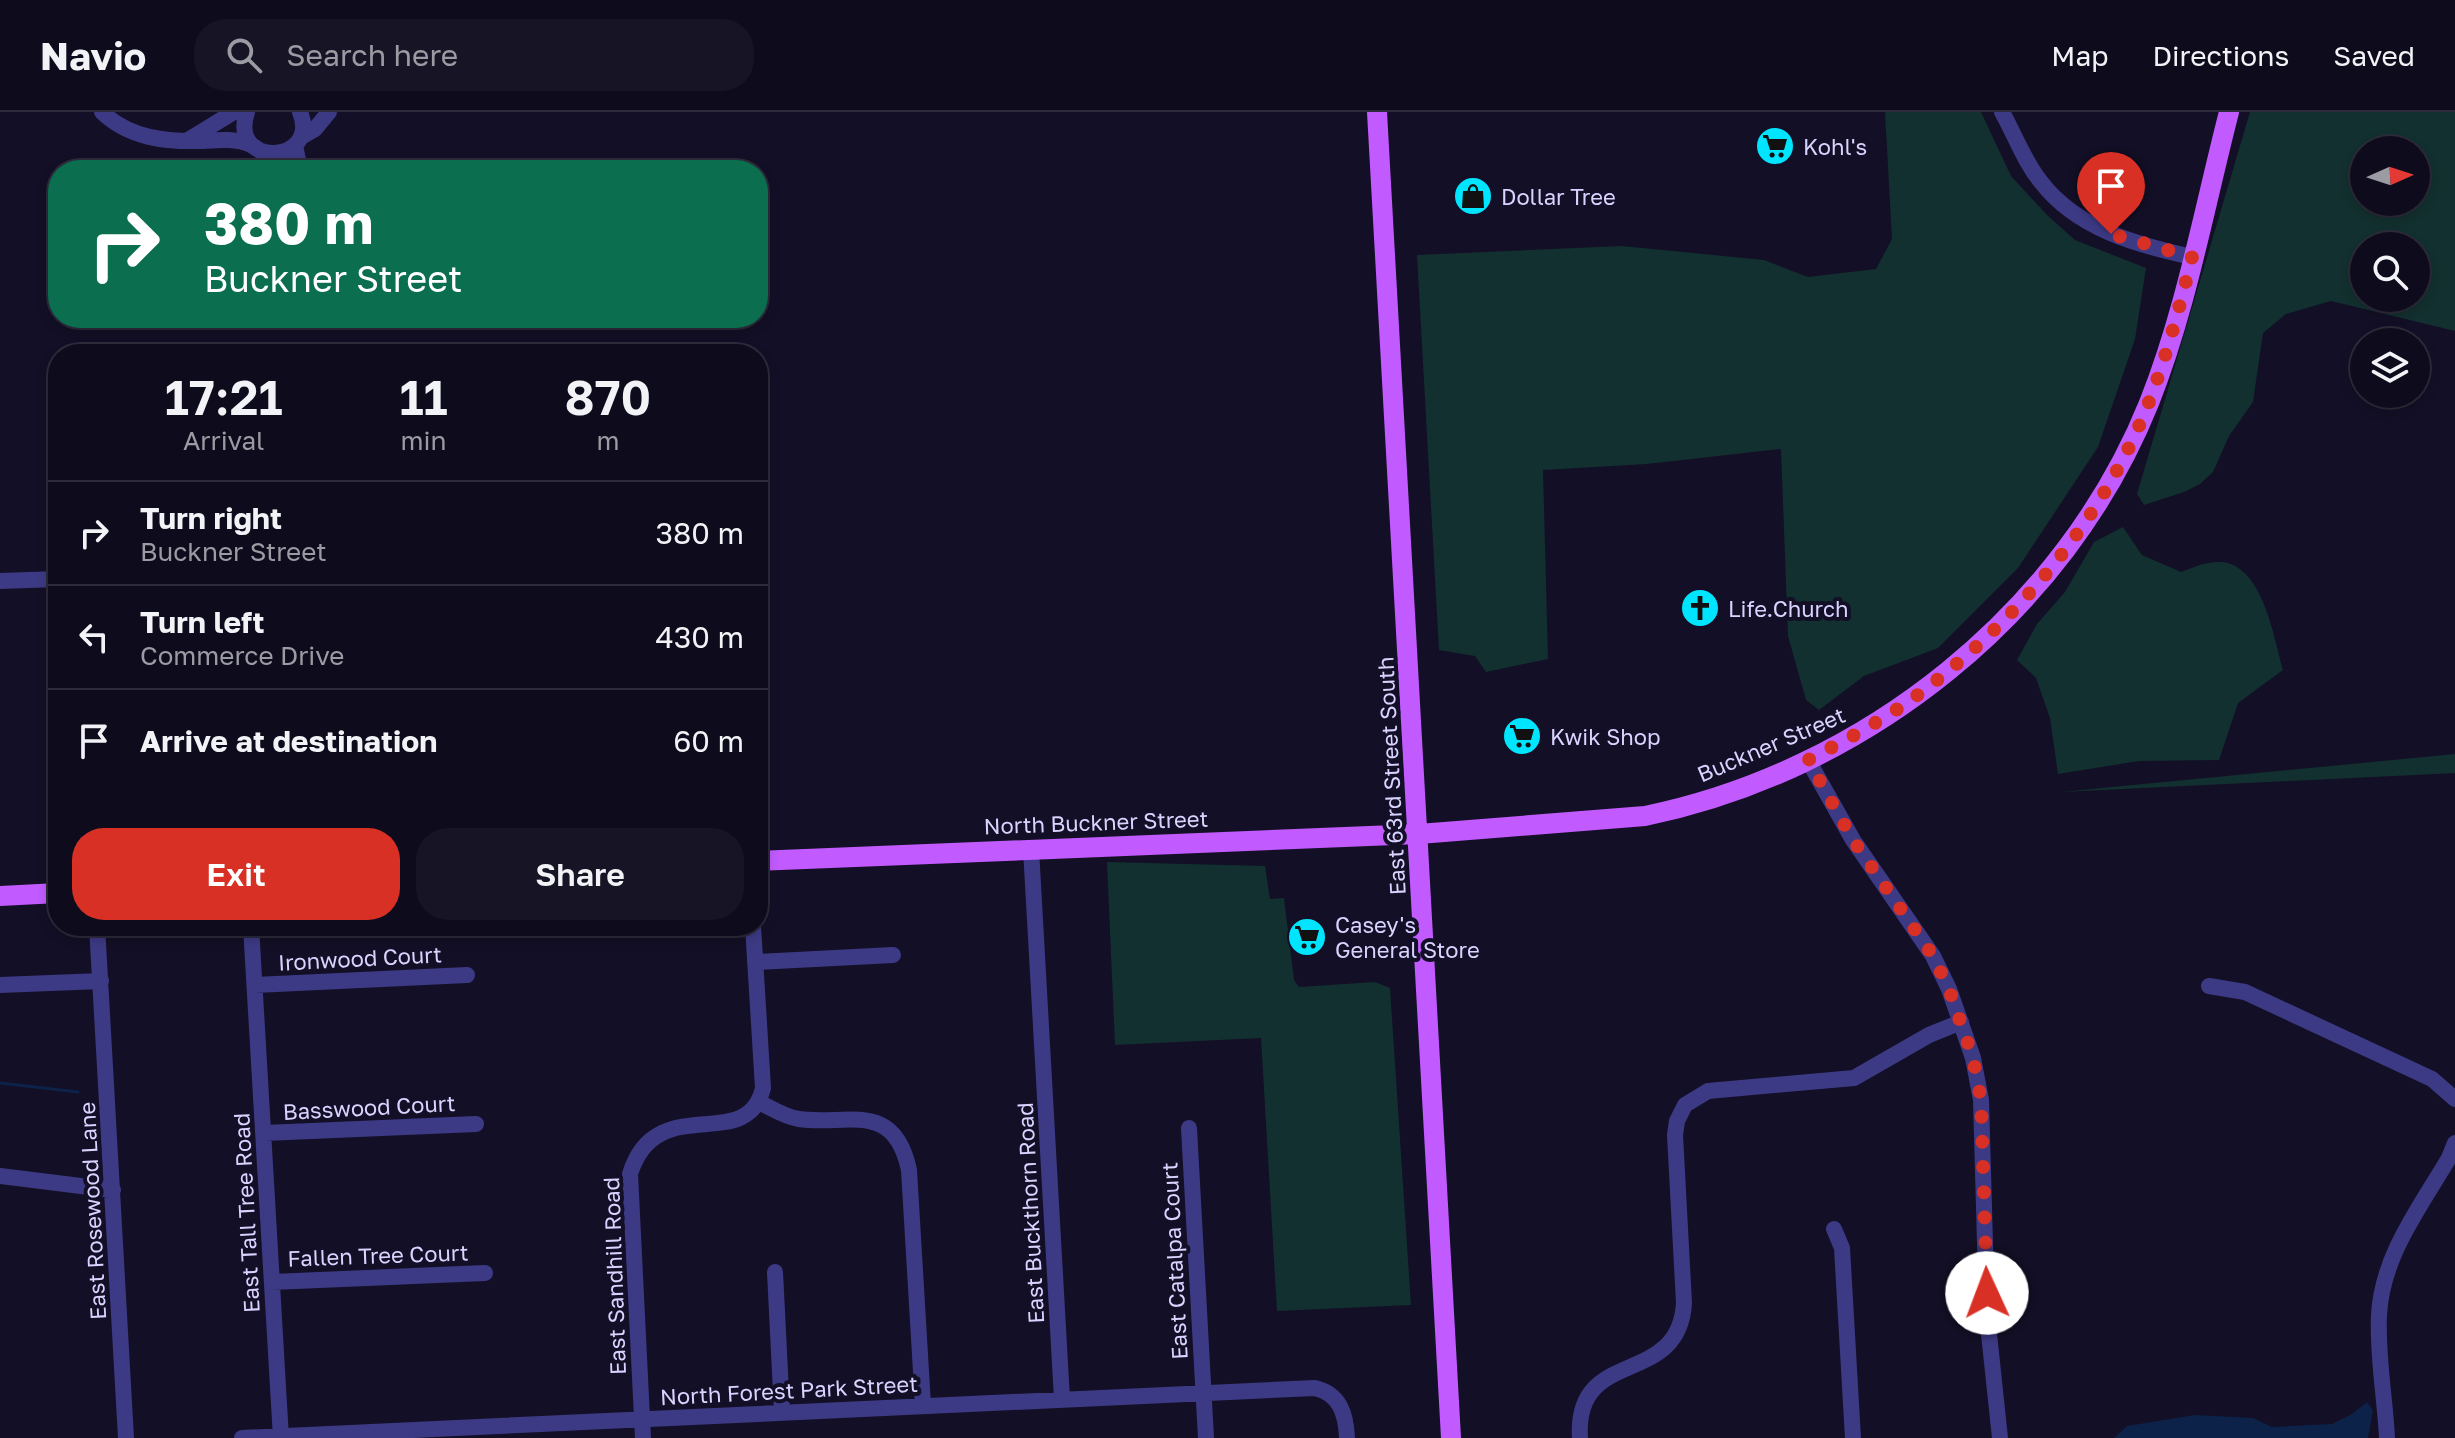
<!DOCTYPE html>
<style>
body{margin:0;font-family:"Golos Text",sans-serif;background:#171425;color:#f1f3f6;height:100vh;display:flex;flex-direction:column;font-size:30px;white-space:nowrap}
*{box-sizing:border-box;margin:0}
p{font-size:26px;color:#9b9ba3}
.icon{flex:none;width:44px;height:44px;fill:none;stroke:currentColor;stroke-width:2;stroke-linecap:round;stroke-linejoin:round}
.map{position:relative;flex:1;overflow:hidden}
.details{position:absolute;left:48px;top:232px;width:720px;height:592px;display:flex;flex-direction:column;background:#0e0b1c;border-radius:32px;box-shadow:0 4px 12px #0003,0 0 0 2px #2e2b3b}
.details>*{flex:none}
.guide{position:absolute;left:48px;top:48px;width:720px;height:168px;border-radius:32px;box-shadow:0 4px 12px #0003,0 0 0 2px #2e2b3b;background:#0b6e4f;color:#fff;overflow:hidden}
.needle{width:52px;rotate:87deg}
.tools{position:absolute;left:2350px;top:24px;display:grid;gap:16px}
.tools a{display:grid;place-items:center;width:80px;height:80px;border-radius:50%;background:#0e0b1c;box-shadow:0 4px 12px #0003,0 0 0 2px #2e2b3b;font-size:40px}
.pin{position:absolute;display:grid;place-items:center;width:68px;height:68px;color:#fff;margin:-82px -34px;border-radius:50% 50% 50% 0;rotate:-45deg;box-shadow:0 0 8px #0007}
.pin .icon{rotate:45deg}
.me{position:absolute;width:88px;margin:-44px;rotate:358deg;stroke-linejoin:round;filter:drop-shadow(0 0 6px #0008)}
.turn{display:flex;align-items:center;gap:28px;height:168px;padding:0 24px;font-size:36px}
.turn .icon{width:104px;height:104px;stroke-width:2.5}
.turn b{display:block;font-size:56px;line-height:68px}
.eta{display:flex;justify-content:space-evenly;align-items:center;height:136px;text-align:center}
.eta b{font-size:48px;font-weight:600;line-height:56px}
.cta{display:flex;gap:16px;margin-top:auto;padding:16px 24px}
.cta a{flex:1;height:92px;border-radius:32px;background:#d93025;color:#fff;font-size:32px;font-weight:600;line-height:92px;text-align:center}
.cta a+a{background:#171425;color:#f1f3f6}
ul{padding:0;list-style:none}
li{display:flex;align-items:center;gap:24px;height:104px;padding:0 24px;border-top:2px solid #2e2b3b}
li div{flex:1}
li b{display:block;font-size:30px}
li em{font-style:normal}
header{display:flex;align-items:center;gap:48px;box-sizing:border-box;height:112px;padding:0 40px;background:#0e0b1c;border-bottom:2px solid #2e2b3b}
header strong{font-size:38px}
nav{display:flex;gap:44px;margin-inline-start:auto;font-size:28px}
.search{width:560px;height:72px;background:#171425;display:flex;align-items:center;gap:20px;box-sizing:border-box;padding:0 28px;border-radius:32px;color:#9b9ba3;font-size:30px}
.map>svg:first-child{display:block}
.green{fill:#12302f;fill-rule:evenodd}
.water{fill:#0c2248}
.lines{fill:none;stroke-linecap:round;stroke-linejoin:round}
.stream{stroke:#0c2248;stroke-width:3}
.minor{stroke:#3d3a85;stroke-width:16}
.major{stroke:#c25bff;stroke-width:20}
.route{stroke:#d93025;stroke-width:14;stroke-dasharray:0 25.2}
.labels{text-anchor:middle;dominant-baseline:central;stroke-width:8;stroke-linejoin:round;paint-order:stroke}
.poi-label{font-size:22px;fill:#d9d4ff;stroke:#130f26;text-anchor:start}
.street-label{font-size:22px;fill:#d9d4ff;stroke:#130f26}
</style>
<header>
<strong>Navio</strong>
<div class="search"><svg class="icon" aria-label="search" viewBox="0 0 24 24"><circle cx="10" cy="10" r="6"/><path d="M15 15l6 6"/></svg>Search here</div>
<nav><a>Map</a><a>Directions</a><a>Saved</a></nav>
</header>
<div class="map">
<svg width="2455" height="1326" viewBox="0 0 2455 1326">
<rect width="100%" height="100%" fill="#130f26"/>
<path class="green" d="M1885 0H1981L2011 64 2047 103 2075 128 2146 156 2135 227 2098 335 2018 456 1938 536 1864 564 1819 598 1806 588 1788 524 1781 337 1647 352 1543 358 1548 547 1486 560 1475 544 1439 538 1417 143 1622 134 1764 148 1808 165 1876 157 1892 127Z
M2250 0H2455V219L2331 189 2286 202 2263 221 2253 290 2229 324 2213 360 2200 372 2184 380 2144 393 2137 382ZM2364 38H2416V90H2364ZM2416 134V186H2364V134Z
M2123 415 2142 443 2181 460C2194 455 2207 449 2222 450 2263 454 2274 526 2283 558L2238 591 2219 648 2139 649 2058 662 2050 606 2036 566 2017 548 2037 512 2065 480 2094 430Z
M2455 642V661L2061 680Z
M1107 750 1265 754 1270 787 1284 786 1294 868 1299 875 1375 870 1390 876 1411 1193 1277 1199 1261 926 1115 933Z"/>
<path class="water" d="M2367 1290 2373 1298 2368 1326H2114L2127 1314 2195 1303 2253 1306 2272 1315 2332 1312 2352 1302Z"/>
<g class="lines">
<path class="stream" d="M0 971 78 980"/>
<path class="minor" d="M102 0C129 26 165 30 201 29 218 28 235 26 251 33 261 38 272 49 278 58
M247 0C228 57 321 52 300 0
M2002 0C2015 23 2024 49 2041 70 2077 117 2137 133 2192 145
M301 25 315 17 329 0
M188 28 234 0
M295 33 300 58
M0 469 58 467
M1808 648 1853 728 1933 844 1949 877 1973 946 1981 988 1987 1203 2000 1326
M1031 737 1062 1287
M97 814 126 1326
M251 814 281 1326
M755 850 893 843
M0 873 101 869
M255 873 467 863
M2209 874 2245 880 2432 967 2455 987
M759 990C771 996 785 1005 799 1007 846 1014 894 987 909 1058L923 1293
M1189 1016 1206 1326
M264 1021 476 1012
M0 1064 113 1078
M1834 1117 1842 1136 1853 1326
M775 1160 782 1300
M272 1170 485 1161
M242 1326 1315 1276C1340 1282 1346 1302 1347 1326
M643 1326 630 1062C656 977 747 1044 763 976L753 814
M1580 1326C1574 1233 1679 1277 1684 1191L1675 1023 1677 1009 1685 993 1708 979 1854 966 1929 923 1961 910
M2387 1326C2385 1285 2377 1244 2379 1203 2382 1144 2420 1095 2449 1046L2455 1031"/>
<path class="major" d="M1377 0 1451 1326
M758 749 1419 722 1645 704C1865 659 2065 500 2149 291 2186 198 2204 97 2229 0
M0 784 58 781"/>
</g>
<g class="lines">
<path class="route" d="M1987 1181 1981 988 1973 946 1949 877 1933 844 1853 728 1808 648C1842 630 1876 612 1908 590 2012 515 2102 411 2149 290 2167 243 2180 194 2192 145L2111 122"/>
</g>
<defs>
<symbol id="supermarket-disc" viewBox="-11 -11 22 22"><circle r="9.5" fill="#00e5ff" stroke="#130f26"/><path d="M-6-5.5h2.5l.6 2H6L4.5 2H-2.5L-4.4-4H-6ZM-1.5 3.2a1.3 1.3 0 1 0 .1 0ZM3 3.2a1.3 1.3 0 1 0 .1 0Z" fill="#111"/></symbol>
<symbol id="shop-disc" viewBox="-11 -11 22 22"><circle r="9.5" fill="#00e5ff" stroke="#130f26"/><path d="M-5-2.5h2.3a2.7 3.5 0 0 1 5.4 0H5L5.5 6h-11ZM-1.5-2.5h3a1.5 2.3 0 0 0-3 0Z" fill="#111"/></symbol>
<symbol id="church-disc" viewBox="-11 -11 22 22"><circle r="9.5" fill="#00e5ff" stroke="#130f26"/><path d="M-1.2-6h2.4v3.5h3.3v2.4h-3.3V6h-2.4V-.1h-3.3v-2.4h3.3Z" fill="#111"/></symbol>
</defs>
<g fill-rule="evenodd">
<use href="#supermarket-disc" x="1753" y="12" width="44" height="44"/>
<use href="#shop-disc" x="1451" y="62" width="44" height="44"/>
<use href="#church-disc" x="1678" y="474" width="44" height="44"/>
<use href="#supermarket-disc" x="1500" y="602" width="44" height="44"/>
<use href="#supermarket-disc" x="1285" y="803" width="44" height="44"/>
</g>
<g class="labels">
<g class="poi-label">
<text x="1803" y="34">Kohl's</text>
<text x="1501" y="84">Dollar Tree</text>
<text x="1728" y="496">Life.Church</text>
<text x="1550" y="624">Kwik Shop</text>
<text x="1335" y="812">Casey's<tspan x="1335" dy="25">General Store</tspan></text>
</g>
<g class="street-label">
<text transform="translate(1771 632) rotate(-23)">Buckner Street</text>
<text transform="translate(1391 664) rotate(-93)">East 63rd Street South</text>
<text transform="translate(1096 710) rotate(-2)">North Buckner Street</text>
<text transform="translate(360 846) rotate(-3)">Ironwood Court</text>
<text transform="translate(369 995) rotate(-3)">Basswood Court</text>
<text transform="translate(92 1099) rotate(-93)">East Rosewood Lane</text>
<text transform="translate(246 1101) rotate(-93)">East Tall Tree Road</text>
<text transform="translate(1030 1101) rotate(-93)">East Buckthorn Road</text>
<text transform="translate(378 1143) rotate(-2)">Fallen Tree Court</text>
<text transform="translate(1174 1149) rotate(-93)">East Catalpa Court</text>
<text transform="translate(614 1164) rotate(-92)">East Sandhill Road</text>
<text transform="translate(789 1278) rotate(-3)">North Forest Park Street</text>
</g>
</g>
</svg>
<div class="tools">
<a><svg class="needle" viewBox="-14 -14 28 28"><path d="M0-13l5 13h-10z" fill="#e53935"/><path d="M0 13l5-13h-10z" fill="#9b9ba3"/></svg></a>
<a><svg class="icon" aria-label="search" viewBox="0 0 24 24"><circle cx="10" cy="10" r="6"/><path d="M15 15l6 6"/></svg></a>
<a><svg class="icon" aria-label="layers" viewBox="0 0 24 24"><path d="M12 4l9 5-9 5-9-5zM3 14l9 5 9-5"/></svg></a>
</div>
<div class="pin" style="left:2111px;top:122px;background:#d93025"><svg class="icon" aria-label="arrive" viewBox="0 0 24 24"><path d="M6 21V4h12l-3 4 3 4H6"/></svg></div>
<svg class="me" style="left:1987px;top:1181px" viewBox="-20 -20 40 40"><circle r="19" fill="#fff"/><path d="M0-13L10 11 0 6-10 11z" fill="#d93025"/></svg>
<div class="guide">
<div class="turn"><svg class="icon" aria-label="right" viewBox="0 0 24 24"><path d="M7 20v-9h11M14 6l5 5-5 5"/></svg><div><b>380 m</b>Buckner Street</div></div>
</div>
<section class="details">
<div class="eta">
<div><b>17:21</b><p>Arrival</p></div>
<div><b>11</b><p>min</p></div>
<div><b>870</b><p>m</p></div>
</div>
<ul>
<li><svg class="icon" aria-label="right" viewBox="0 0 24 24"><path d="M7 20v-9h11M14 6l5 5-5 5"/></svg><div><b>Turn right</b><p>Buckner Street</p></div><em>380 m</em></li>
<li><svg class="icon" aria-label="left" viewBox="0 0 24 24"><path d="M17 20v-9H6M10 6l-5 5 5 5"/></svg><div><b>Turn left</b><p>Commerce Drive</p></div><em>430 m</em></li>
<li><svg class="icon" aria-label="arrive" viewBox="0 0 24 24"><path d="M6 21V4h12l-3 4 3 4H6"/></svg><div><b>Arrive at destination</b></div><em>60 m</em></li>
</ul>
<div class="cta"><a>Exit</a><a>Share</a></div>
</section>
</div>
